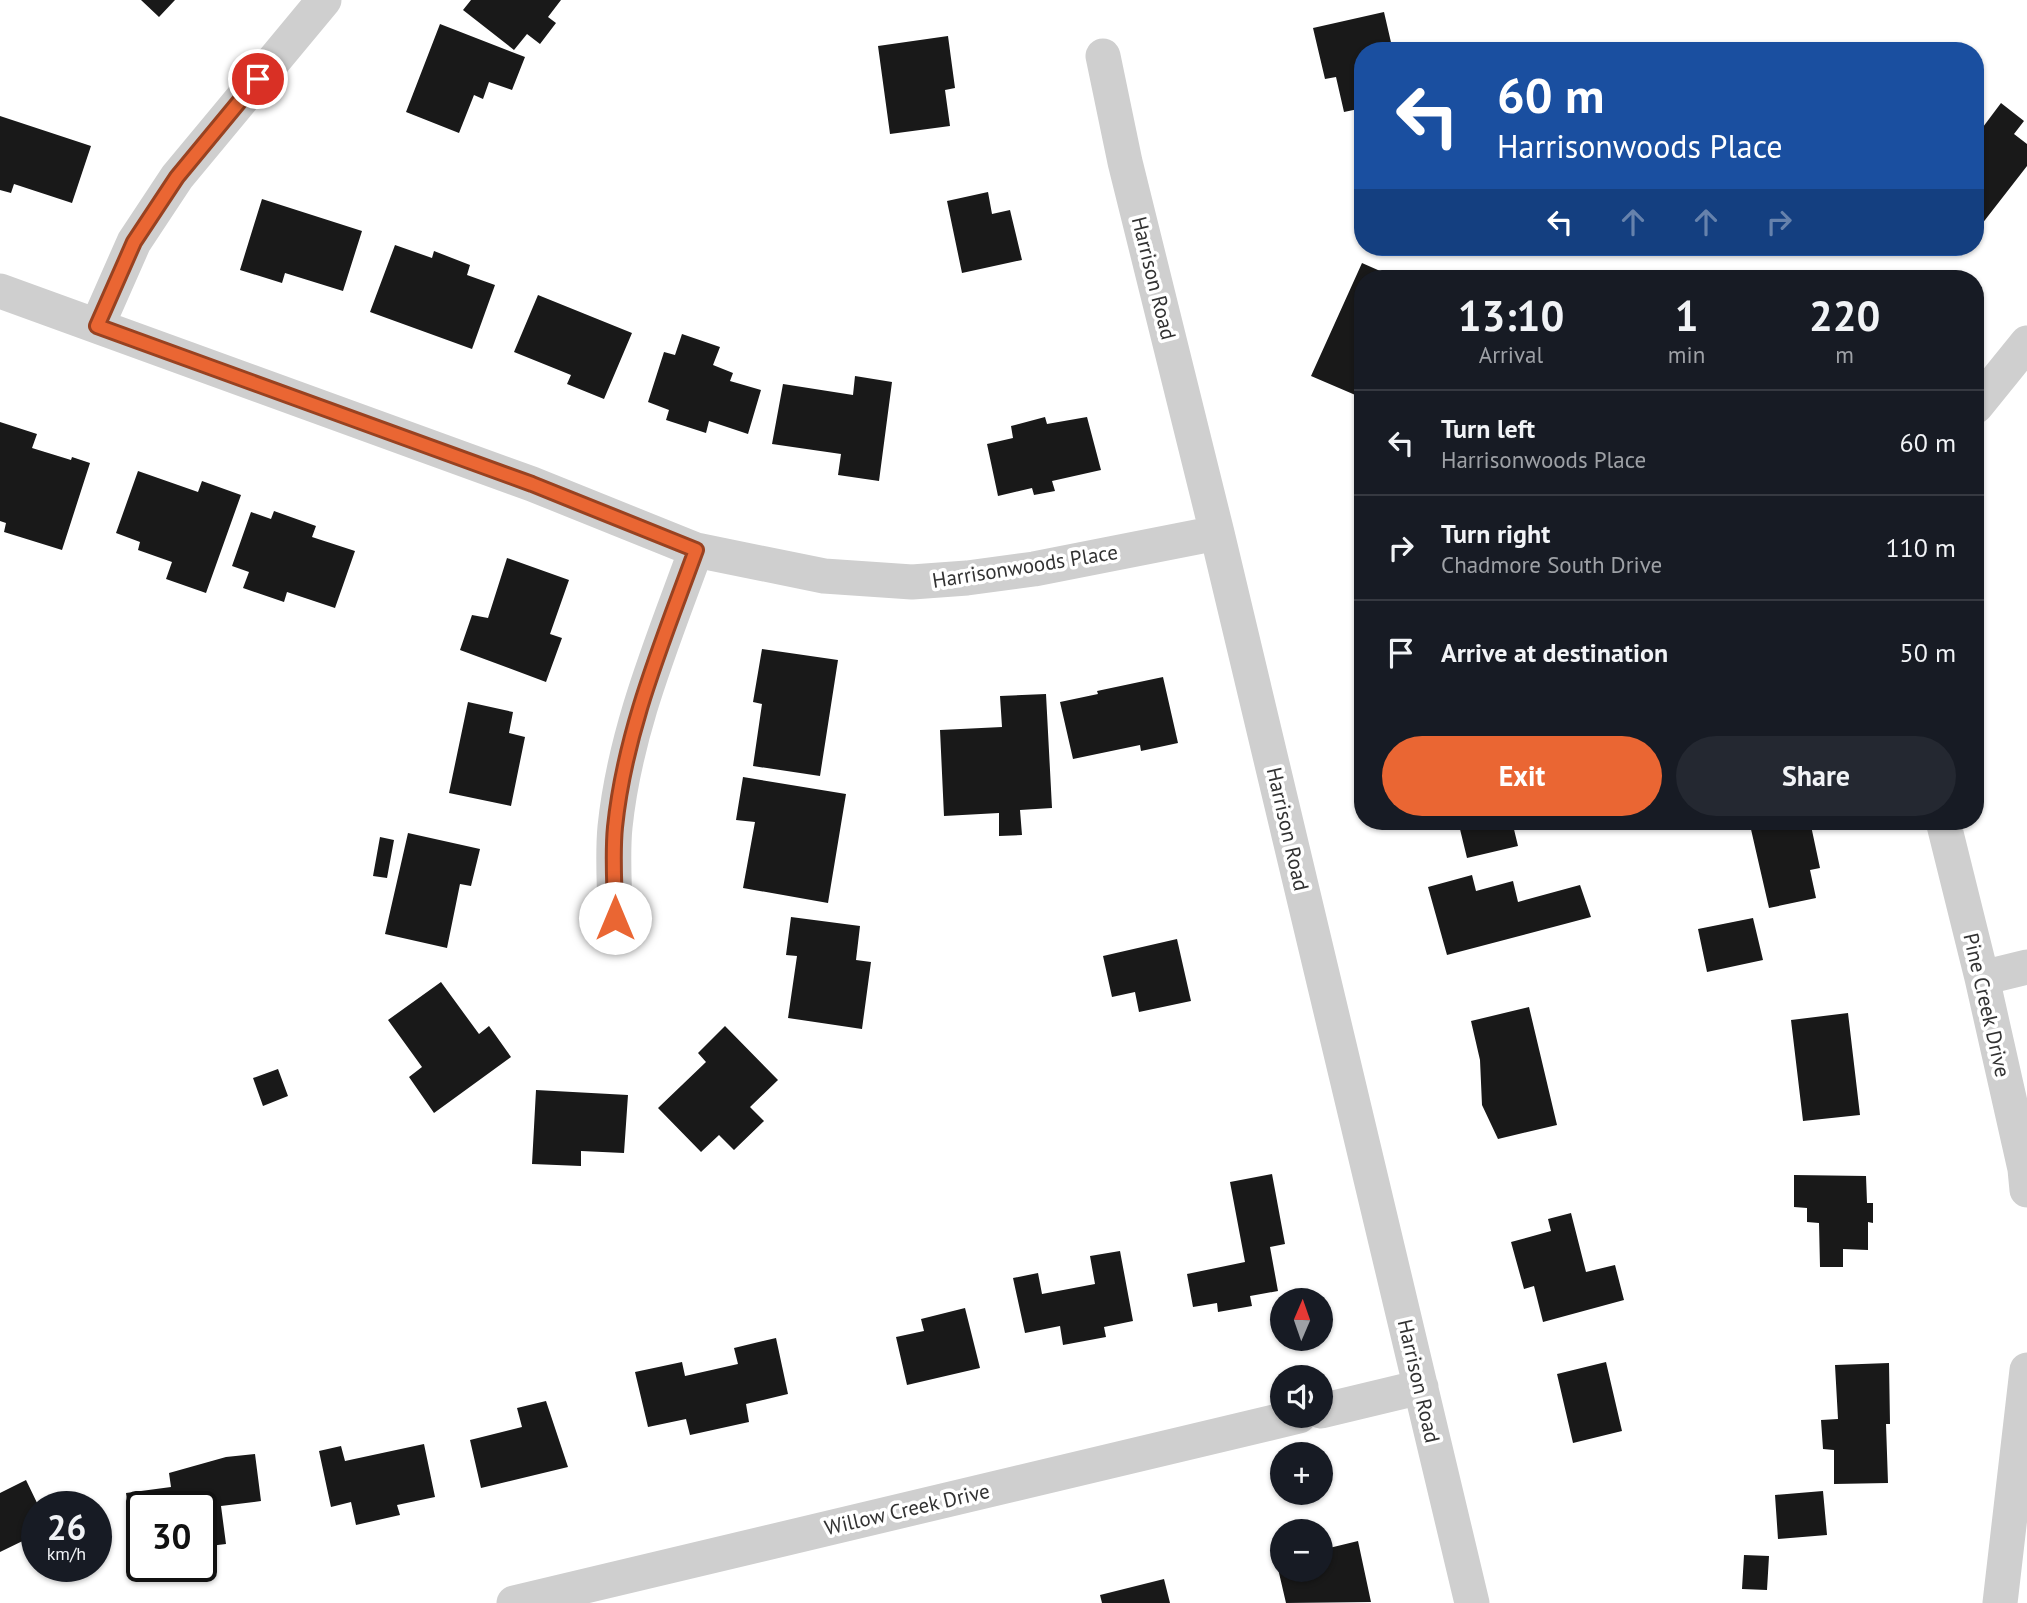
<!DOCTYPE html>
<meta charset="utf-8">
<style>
body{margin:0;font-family:"PT Sans",sans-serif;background:#242831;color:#f1f3f6;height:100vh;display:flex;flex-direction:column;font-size:26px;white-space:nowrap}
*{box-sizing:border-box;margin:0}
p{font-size:23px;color:#9ea1a6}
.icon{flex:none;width:38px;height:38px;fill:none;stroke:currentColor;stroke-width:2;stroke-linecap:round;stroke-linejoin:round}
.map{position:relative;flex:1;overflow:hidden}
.sheet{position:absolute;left:1354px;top:270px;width:630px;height:560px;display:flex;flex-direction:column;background:#171b24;border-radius:28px;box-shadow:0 2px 5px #0004}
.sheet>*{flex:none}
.banner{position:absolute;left:1354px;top:42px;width:630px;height:214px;border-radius:28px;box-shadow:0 2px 5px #0004;background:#1a4fa0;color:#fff;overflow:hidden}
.needle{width:46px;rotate:2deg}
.controls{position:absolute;left:1270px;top:1288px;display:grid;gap:14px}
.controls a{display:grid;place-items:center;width:63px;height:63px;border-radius:50%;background:#171b24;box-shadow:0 2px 5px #0004;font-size:35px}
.speed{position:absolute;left:21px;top:1491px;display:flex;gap:14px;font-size:35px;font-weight:700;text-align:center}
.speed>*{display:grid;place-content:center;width:91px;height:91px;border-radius:50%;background:#171b24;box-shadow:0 2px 5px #0004;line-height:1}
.speed small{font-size:18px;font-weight:400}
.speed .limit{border:4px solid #111;border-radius:10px;background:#fff;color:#111}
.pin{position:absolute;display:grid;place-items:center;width:60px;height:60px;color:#fff;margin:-30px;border:4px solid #fff;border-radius:50%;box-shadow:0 2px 7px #0007}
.me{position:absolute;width:77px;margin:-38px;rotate:0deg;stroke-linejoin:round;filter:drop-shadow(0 0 5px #0008)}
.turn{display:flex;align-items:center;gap:24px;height:147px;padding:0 28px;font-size:32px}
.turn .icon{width:91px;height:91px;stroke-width:2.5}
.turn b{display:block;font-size:49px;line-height:60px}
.lanes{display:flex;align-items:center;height:66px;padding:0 28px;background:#0003;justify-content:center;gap:35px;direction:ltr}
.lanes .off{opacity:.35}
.eta{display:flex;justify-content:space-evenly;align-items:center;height:119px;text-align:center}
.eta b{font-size:42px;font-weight:700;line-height:49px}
.action{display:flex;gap:14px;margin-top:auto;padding:14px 28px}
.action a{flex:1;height:80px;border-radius:42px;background:#ea6633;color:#fff;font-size:28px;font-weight:700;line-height:80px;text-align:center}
.action a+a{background:#242831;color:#f1f3f6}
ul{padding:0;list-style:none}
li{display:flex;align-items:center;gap:21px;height:105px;padding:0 28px;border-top:2px solid #363941}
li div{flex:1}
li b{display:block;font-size:26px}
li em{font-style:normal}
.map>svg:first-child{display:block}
.building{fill:#191919}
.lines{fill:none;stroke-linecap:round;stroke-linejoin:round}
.street{stroke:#cfcfcf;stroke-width:35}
.route-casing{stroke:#984221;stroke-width:18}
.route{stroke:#ea6633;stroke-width:12}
.labels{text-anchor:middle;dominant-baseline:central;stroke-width:7;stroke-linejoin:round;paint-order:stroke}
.street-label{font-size:21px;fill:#323232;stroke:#fff}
</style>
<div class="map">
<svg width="2027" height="1603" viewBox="0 0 2027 1603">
<rect width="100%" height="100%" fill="#fff"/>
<path class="building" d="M141 0H175L159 17Z
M471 0H561L548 17 556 23 540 44 527 34 514 50 463 10Z
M1384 12 1393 51H1363V108L1344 112 1336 77 1325 79 1313 28Z
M440 24 525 57 512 90 489 82 483 99 474 95 459 133 406 112Z
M948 36 955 88 945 90 950 126 890 134 878 46Z
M2001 103 2024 121 2014 134 2027 144V166L1978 229 1976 227V128L1980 131Z
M0 116 91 146 72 203 14 184 11 193 0 190Z
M988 192 992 214 1010 210 1022 260 962 273 947 201Z
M262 199 362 231 343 291 285 273 282 283 240 270Z
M395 245 432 258 434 251 470 265 467 275 495 285 472 349 370 312Z
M1362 263 1396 278H1363V389L1360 397 1311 376Z
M1854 270 1867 278H1848Z
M538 295 632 333 604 399 567 384 571 375 514 352Z
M682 334 720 347 713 365 733 373 730 381 761 390 748 434 709 421 706 433 666 420 669 410 648 402 664 352 675 355Z
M855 376 892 382 879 481 838 475 841 454 772 444 783 384 853 395Z
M1045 417 1047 424 1087 417 1101 470 1052 481 1055 491 1034 495 1032 488 998 496 987 444 1013 438 1011 426Z
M0 422 37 434 32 448 71 460 72 457 90 463 62 550 4 532 6 523 0 521Z
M138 471 198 492 202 481 241 495 206 593 166 579 172 562 138 550 140 542 116 533Z
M274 511 316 526 312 537 355 551 335 608 287 592 284 602 243 588 249 572 232 566 251 512 271 519Z
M507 558 569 580 550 634 562 638 546 682 460 650 472 615 488 618Z
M762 649 838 660 820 776 753 766 762 704 753 702Z
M1163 677 1178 743 1141 751 1140 745 1073 759 1060 702 1098 694 1097 691Z
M1046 694 1052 808 1020 810 1022 835 999 836V813L944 816 940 730 1002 727 1000 696Z
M468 702 513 712 509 733 525 737 511 806 449 793Z
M743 777 846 794 828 903 743 888 755 822 736 820Z
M1458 821H1512L1518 846 1467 858Z
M1771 821H1810L1820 868 1810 870 1816 898 1769 908 1750 825Z
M408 833 480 849 471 886 460 884 447 948 385 934Z
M380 837 394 840 387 878 373 876Z
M1472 875 1476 891 1513 881 1518 902 1580 885 1591 917 1447 955 1428 887Z
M791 917 860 926 856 960 871 962 862 1029 788 1018 797 956 786 955Z
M1753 918 1763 960 1707 972 1698 929Z
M1177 939 1191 1001 1139 1012 1135 992 1112 997 1103 956Z
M441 982 479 1034 489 1026 511 1057 434 1113 409 1077 422 1067 388 1020Z
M1529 1007 1557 1125 1498 1139 1482 1105 1480 1060 1471 1021Z
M1848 1013 1860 1115 1803 1121 1791 1020Z
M725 1026 778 1080 750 1107 764 1121 734 1150 719 1135 701 1152 658 1108 706 1062 698 1053Z
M278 1069 288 1096 263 1106 253 1078Z
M536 1090 628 1095 624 1153 581 1151V1166L532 1164Z
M1272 1174 1285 1244 1270 1247 1278 1291 1250 1296 1252 1306 1218 1312 1217 1303 1193 1307 1187 1274 1245 1262 1230 1182Z
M1794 1175 1866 1176 1867 1203H1873V1223L1868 1222V1250L1843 1249V1267H1820L1819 1223 1807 1222V1208L1794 1207Z
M1571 1213 1586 1272 1615 1265 1624 1300 1543 1322 1534 1286 1524 1289 1511 1242 1551 1231 1548 1219Z
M1120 1251 1133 1321 1104 1327 1106 1337 1063 1345 1060 1326 1025 1333 1013 1278 1038 1273 1042 1294 1095 1284 1090 1256Z
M965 1308 980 1368 907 1385 896 1337 924 1331 921 1319Z
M776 1338 788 1394 746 1404 749 1422 690 1435 686 1419 648 1427 635 1372 682 1362 685 1376 738 1364 734 1348Z
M1606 1362 1622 1431 1573 1443 1557 1374Z
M1889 1363 1890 1424H1886L1888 1483 1834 1484V1450L1823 1449 1821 1420 1838 1419 1835 1365Z
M546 1401 568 1467 481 1488 470 1440 522 1427 517 1408Z
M424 1444 435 1497 397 1505 400 1515 356 1525 351 1502 331 1507 319 1451 341 1446 345 1461Z
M255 1454 261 1501 221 1506 226 1544 201 1547V1507H142V1551L134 1552 126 1493 171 1487 169 1473 226 1457Z
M26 1480 39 1507H37V1534L0 1552V1493Z
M1823 1491 1827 1535 1778 1539 1775 1495Z
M1358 1541 1371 1602 1286 1603 1276 1560 1283 1558V1570H1321V1550Z
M1744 1555 1769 1556 1767 1590 1742 1589Z
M1164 1579 1170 1603H1102L1100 1595Z"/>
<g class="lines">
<path class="street" d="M1103 56 1125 162 1217 533 1472 1603
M0 291 532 484 696 550 824 576 912 582 967 578 1034 569 1217 533
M97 326 134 242 177 177 324 0
M1976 406 2027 343
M1943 821 1982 978 2025 1169 2027 1190
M615 918C615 888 612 857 615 827 625 730 663 641 696 550
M1982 978 2027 967
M1321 1411 1421 1387
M514 1603 1299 1416
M2000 1603 2027 1370"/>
</g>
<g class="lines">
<defs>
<path id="route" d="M258 79 177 177 134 242 97 326 532 484 696 550C663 641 625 730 615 827 612 857 615 888 615 918"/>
</defs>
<use href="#route" class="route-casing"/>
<use href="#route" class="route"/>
</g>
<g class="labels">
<g class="street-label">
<text transform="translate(1154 278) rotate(76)">Harrison Road</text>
<text transform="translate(1025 566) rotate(-9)">Harrisonwoods Place</text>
<text transform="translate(1288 829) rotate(77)">Harrison Road</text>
<text transform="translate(1987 1005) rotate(77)">Pine Creek Drive</text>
<text transform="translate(1419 1381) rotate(77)">Harrison Road</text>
<text transform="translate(907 1509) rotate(-13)">Willow Creek Drive</text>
</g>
</g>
</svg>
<div class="controls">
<a><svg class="needle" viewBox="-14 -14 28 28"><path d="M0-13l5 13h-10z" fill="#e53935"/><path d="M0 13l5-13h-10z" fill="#9ea1a6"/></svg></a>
<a><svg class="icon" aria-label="sound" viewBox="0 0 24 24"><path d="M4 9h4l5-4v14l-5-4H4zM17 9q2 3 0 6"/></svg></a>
<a>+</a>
<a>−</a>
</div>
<div class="speed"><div>26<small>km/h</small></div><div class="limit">30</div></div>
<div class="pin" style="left:258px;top:79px;background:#d93025"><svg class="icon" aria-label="arrive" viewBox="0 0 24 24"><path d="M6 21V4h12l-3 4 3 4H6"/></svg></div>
<svg class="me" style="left:615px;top:918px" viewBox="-20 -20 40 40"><circle r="19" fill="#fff"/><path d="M0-13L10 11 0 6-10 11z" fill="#ea6633"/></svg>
<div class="banner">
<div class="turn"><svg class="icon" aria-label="left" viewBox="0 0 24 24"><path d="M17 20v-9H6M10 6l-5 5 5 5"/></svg><div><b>60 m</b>Harrisonwoods Place</div></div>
<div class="lanes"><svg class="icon" aria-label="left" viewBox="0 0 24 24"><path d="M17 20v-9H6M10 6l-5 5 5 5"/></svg><svg class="icon off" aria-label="ahead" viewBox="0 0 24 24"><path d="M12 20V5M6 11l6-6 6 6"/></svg><svg class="icon off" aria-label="ahead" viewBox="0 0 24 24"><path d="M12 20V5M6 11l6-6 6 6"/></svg><svg class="icon off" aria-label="right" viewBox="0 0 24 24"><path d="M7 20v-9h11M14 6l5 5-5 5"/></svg></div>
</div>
<section class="sheet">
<div class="eta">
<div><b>13:10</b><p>Arrival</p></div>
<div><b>1</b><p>min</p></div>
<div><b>220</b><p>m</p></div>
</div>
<ul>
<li><svg class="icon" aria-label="left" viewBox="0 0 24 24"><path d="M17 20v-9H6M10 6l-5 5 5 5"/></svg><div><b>Turn left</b><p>Harrisonwoods Place</p></div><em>60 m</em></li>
<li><svg class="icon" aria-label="right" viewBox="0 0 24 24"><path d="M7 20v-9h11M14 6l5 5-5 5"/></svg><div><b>Turn right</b><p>Chadmore South Drive</p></div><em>110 m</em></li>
<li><svg class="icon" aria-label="arrive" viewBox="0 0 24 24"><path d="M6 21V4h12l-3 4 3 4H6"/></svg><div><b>Arrive at destination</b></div><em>50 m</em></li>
</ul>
<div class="action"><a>Exit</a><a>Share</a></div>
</section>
</div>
